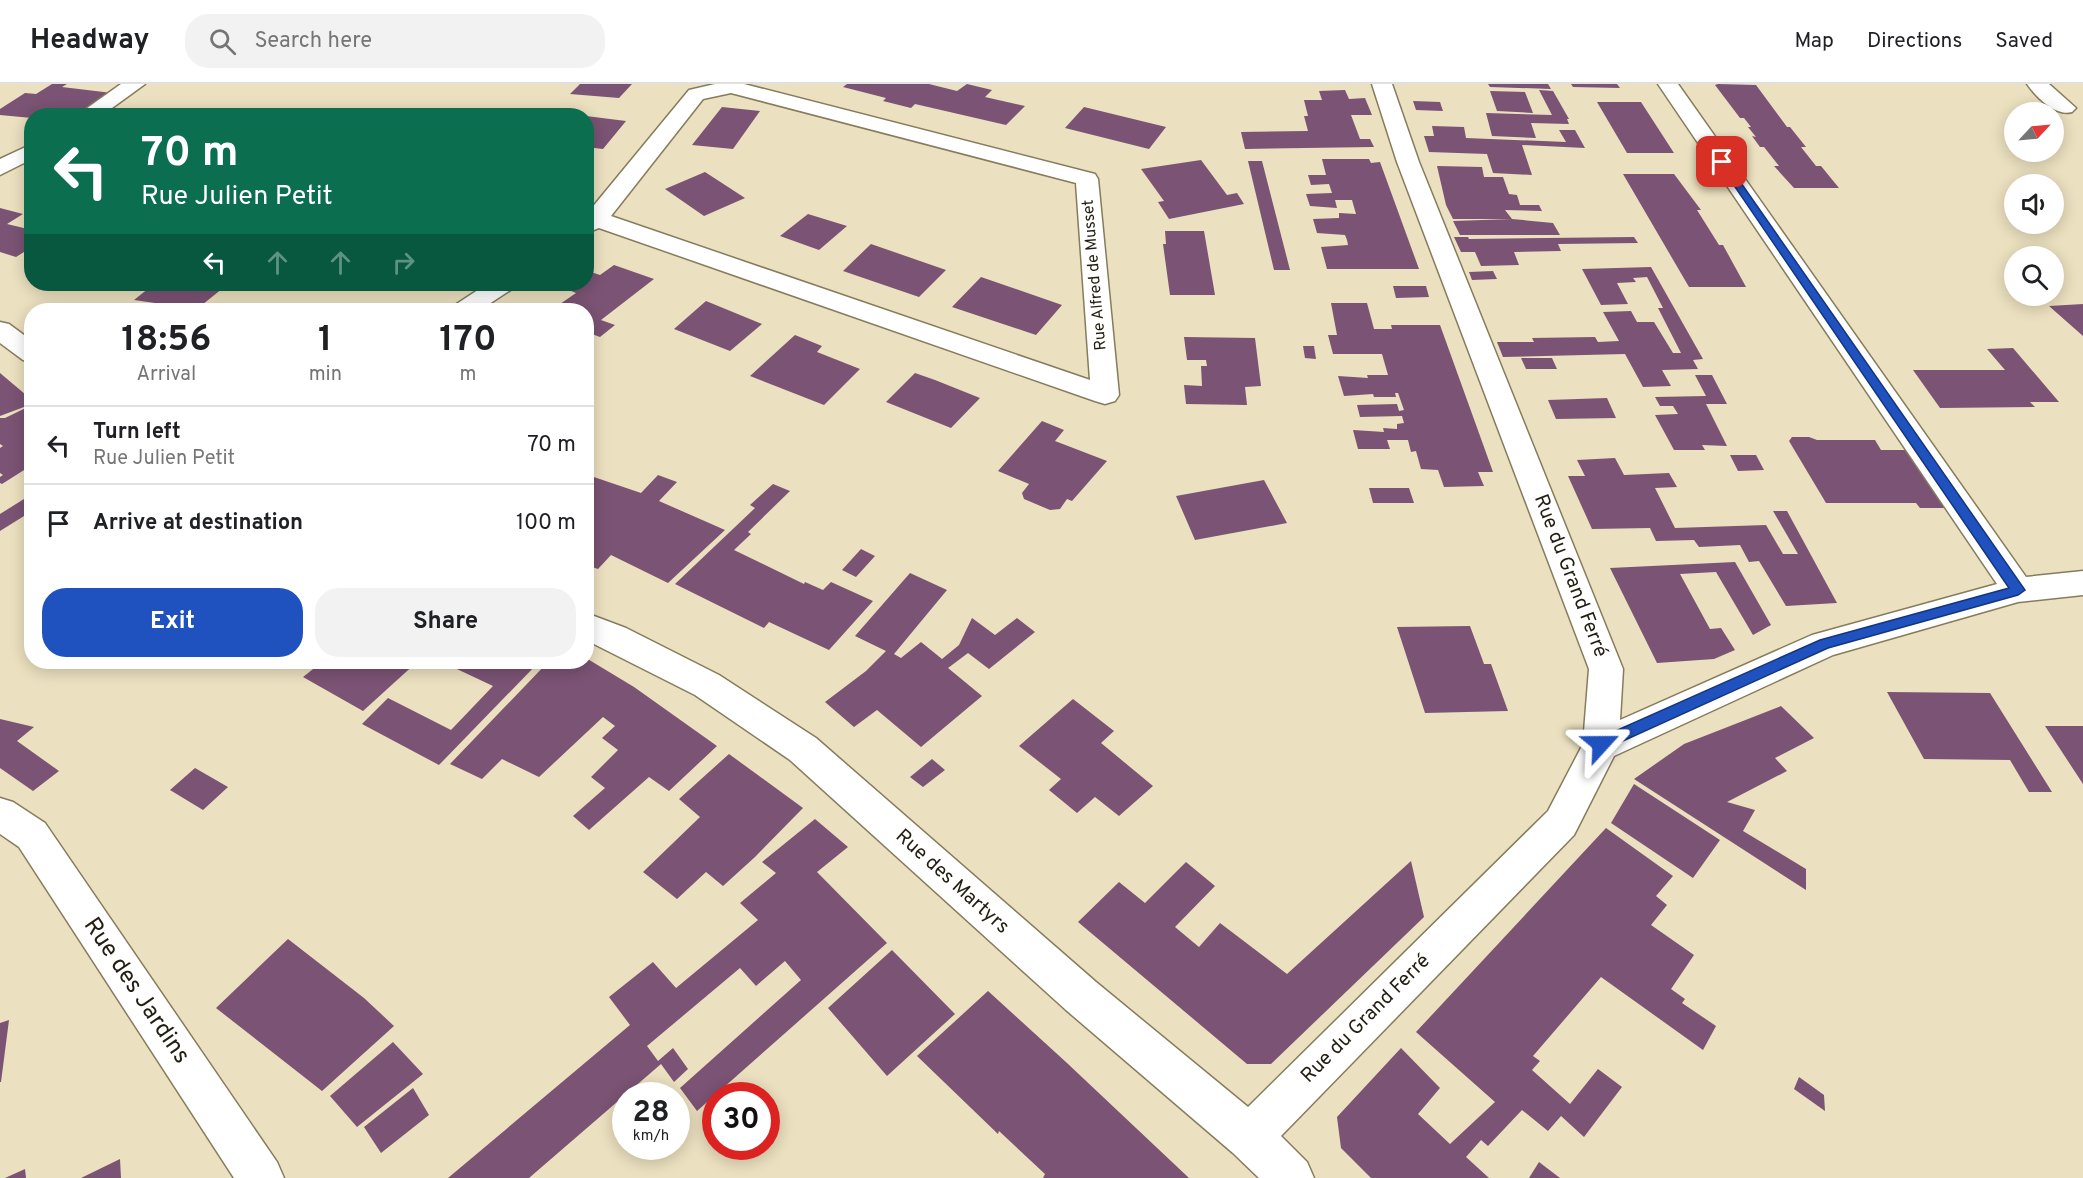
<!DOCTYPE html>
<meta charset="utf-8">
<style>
body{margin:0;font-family:Overpass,sans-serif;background:#f2f2f2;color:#202124;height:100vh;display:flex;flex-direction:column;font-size:22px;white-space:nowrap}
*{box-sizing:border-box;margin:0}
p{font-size:20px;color:#757577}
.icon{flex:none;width:33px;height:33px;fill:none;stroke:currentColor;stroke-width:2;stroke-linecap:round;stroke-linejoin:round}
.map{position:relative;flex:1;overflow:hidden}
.details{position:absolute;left:24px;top:219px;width:570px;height:366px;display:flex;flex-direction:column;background:#fff;border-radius:24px;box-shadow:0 3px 15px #0003}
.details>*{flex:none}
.banner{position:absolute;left:24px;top:24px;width:570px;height:183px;border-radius:24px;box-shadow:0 3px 15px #0003;background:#0b6e4f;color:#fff;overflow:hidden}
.needle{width:39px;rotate:64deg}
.buttons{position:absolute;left:2004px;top:18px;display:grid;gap:12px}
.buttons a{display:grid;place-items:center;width:60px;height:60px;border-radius:50%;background:#fff;box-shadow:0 3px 15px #0003;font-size:30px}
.speed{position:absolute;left:612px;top:998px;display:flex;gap:12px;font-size:30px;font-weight:700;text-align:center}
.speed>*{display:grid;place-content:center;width:78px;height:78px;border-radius:50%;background:#fff;box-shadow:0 3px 15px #0003;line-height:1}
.speed small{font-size:15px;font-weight:400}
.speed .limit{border:9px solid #d22;background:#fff;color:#111}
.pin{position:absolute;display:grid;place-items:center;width:51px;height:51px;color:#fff;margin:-26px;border-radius:12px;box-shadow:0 3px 9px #0006}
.me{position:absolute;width:66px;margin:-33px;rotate:66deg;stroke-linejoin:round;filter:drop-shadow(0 0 4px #0008)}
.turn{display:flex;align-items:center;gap:21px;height:126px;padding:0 18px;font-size:27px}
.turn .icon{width:78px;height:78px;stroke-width:2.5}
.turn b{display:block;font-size:42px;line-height:51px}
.lanes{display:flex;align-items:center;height:57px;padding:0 18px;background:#0003;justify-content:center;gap:30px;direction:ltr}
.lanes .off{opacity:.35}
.eta{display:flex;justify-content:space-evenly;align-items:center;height:102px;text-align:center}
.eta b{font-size:36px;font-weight:700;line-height:42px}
.cta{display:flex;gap:12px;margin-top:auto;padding:12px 18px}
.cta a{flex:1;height:69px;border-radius:24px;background:#2052bf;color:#fff;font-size:24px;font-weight:700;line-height:69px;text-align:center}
.cta a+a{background:#f2f2f2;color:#202124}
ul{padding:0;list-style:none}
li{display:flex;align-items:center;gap:18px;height:78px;padding:0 18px;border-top:2px solid #e0e0e0}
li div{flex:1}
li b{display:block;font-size:22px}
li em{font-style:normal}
header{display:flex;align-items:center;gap:36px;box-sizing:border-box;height:84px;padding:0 30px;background:#fff;border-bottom:2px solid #e0e0e0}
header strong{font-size:28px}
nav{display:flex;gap:33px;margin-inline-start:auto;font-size:21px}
.search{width:420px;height:54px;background:#f2f2f2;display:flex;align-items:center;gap:15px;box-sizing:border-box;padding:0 21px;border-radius:24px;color:#757577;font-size:22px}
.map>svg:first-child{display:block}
.building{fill:#7b5374}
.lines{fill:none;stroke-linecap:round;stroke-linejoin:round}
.minor-casing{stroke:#867c5d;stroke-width:3}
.minor{fill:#fff;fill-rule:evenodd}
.route{fill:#2052bf;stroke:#15357c;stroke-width:1.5}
.labels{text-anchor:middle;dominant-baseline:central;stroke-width:6;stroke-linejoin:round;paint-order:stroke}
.far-street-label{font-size:16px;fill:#221f12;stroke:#fff}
.street-label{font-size:20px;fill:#221f12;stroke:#fff}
.near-street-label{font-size:24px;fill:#221f12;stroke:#fff}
</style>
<header>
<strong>Headway</strong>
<div class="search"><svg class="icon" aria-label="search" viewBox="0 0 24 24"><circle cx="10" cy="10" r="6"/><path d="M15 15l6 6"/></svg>Search here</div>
<nav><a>Map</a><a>Directions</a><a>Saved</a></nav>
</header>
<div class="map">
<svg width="2083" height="1094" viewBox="0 0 2083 1094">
<rect width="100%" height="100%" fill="#ebe0bf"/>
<path class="building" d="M52 0H67L62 3 112 9 77 32H32V34L0 31V25L25 9 36 10Z
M580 0H632L619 14 570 10Z
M847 0H929L957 7 967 0 992 6 985 13 1025 22 1006 41 915 20 911 24 883 17 886 14 843 3Z
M1488 0H1548L1551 5 1490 3Z
M1571 0H1617L1620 4 1573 3Z
M1718 0 1756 1 1787 43H1790L1806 63H1801L1816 82H1821L1839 104H1794L1774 82H1779L1764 63H1760L1752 52 1756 53 1748 43H1751L1744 34H1740L1715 1Z
M1345 6 1349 15 1365 14 1372 31H1351L1360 55H1370L1374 63 1245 65 1241 48 1308 47 1304 32H1308L1304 16H1322L1319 7Z
M1539 6 1553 7 1569 35H1567L1569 40 1531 39 1536 54 1492 52 1486 29 1552 31Z
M1490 7 1525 8 1533 29 1497 27Z
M1413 17 1440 18 1443 27 1416 26Z
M1597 18H1641L1674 69H1627Z
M722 23 760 27 733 65 692 61Z
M1084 23 1166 43 1149 65 1065 44Z
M586 32 626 37 603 65 586 63Z
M1432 42 1464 43 1466 54 1566 58 1559 46H1575L1585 64 1522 61 1532 91 1493 89 1487 70 1429 68 1424 52H1434Z
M1322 75H1369L1371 79 1380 78 1419 185H1327L1321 163 1348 161 1347 156 1345 151 1317 149 1313 135 1339 134V129L1356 130 1352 116H1335L1337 124 1310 122 1306 110 1332 109 1329 100 1311 101 1308 91H1326Z
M1201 76 1227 111 1237 109 1244 120 1169 135 1158 118 1164 117 1141 85Z
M1248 77H1262L1290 186H1274Z
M1437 82 1482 83 1484 93H1503L1509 110 1517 111 1520 121H1539L1542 127 1505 126 1512 135 1553 139 1560 151H1460L1453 137 1512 135H1453L1446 121Z
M705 88 745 114 704 132 665 105Z
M1623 90H1674L1701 126H1697L1719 161H1723L1746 203H1689Z
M0 124 23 130 7 140 32 146V163L16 173 0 168Z
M808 130 847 142 819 166 780 152Z
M1165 147H1204L1215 211H1170L1163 160H1166Z
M1454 153H1468L1469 155 1634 153 1638 159 1558 160 1561 167 1514 168 1519 181 1481 182 1475 168H1461Z
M871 160 946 186 919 213 843 187Z
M614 181 654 195 601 236 615 241 600 253 586 248V226H578L560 220 576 209 564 204 571 200H586L588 187 600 191Z
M1651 183 1703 275 1693 276 1698 285 1662 286 1671 302 1643 303 1625 270 1503 273 1497 258H1534L1532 254 1595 253 1598 258 1619 257 1603 228 1631 227 1637 238H1654L1673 269H1681L1658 224H1663L1647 193 1633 194 1636 198 1617 199 1628 220 1601 221 1582 185Z
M1493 187 1497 195 1472 196 1469 188Z
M981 193 1062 221 1036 251 952 223Z
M154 200H228L197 225 134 216Z
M1393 202H1426L1429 213 1396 214Z
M706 217 762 240 730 267 674 245Z
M1331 219H1367L1374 245H1392L1391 241H1440L1493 388H1478L1484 402 1444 403 1438 386 1421 385 1416 367 1411 368 1408 356H1387L1390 365H1358L1353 346 1384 348 1383 344 1397 345V340L1404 339 1402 332 1360 333 1357 321 1397 320 1399 327 1404 326 1398 309H1395L1396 313H1374L1373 310 1344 312 1338 292 1368 294 1367 291H1388L1382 270H1333L1328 251H1337Z
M2083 220V252L2049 222Z
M795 251 822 262 817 268 860 285 824 321 750 292Z
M1184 253 1255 254 1261 302 1245 303 1247 321 1186 320 1184 301 1202 302 1201 282H1207L1206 276H1187Z
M1303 262H1314L1316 275 1305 274Z
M2013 264 2059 318H2030L2035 323 1940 324 1913 286H2005L1987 265Z
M1521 274H1552L1557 285H1526Z
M0 289 32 316V320L0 332Z
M915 289 935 296 980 314 951 344 886 318Z
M1695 291H1712L1727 320H1706L1727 362 1702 361 1705 366H1674L1655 331 1678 330 1673 322H1660L1655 313 1706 312Z
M1607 314 1616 334 1556 335 1548 316Z
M32 321V381L2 400 0 399V393L3 391 0 389V364L3 362 0 360V334H5Z
M1042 337 1064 346 1055 357 1107 377 1072 417 1067 415 1060 425 1050 426 1024 415 1022 409 1029 400 998 387Z
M1792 353H1809L1817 356H1875L1881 366H1908L1948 424H1920L1916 419H1826L1789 357Z
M1730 371H1756L1764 386 1738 387Z
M1615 374 1624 391 1669 389 1677 403 1655 404 1675 444 1766 441 1783 470H1798L1773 427H1787L1837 519 1786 522 1759 477 1749 478 1740 461 1699 463 1694 456 1656 457 1650 444 1592 445 1568 392H1585L1577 376Z
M588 391 641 409 658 391 677 398 659 417 725 446 668 499 611 471 598 485 586 481Z
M1264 396 1287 439 1195 456 1176 412Z
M773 400 790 407 748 448 751 450 734 466 804 500 805 498 823 506 831 498 873 517 829 566 769 538 764 544 675 500 755 424 750 421Z
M1369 404H1409L1414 419H1373Z
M32 410V427L0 447V430Z
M861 465 875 472 856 493 842 486Z
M1735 478 1771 541 1753 551 1716 488 1680 490 1710 545 1721 544 1735 566 1714 575 1657 579 1610 484Z
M910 489 947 506 894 570 901 574 921 558 942 575 959 561 972 534 995 551 1017 534 1035 548 989 585 968 569 948 584 982 612 921 663 877 626 854 643 825 618 866 587 886 567 855 552Z
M1470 542 1484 580H1491L1508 627 1425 629 1397 543Z
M586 574 634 603 717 662 669 707 649 693 589 746 573 732 605 704 591 693 618 666 602 654 615 642 603 633 539 693 502 675 482 695 450 680 548 578H586Z
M322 578H417L363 627 303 593Z
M442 578H539L439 681 362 640 388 614 451 646 493 602Z
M1887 608 1990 609 2052 708H2029L2010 676 1924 675Z
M1073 615 1114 647 1101 659 1153 702 1119 732 1095 713 1077 729 1049 706 1061 695 1019 662Z
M1781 622 1814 654 1775 674 1787 687 1727 718 1755 726 1743 747 1806 785V806L1634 695 1684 660Z
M0 635 34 643 17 657 59 687 33 707 0 684Z
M2045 642H2083V700Z
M729 670 803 724 755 773 723 802 706 788 677 815 643 788 700 733 679 715Z
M932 675 945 686 923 703 910 693Z
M195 684 228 703 203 726 170 706Z
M1634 700 1720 756 1693 794 1611 739Z
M815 735 848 763 817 788 887 859 697 1027 680 1004 801 896 785 877 756 902 740 884 647 962 658 977 673 964 688 985 674 998 661 980 529 1094H448L630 941 609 913 653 878 676 904 758 836 740 819 776 789 762 778Z
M1606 744 1673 792 1656 812 1667 821 1651 841 1694 871 1671 905 1685 915 1682 919 1716 942 1703 966 1601 893 1533 972 1540 977 1532 986 1570 1020 1598 985 1622 1003 1584 1053 1561 1032 1548 1047 1522 1026 1488 1062 1481 1056 1466 1073 1489 1094H1371L1341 1064 1337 1033 1401 964 1440 1004 1418 1030 1450 1060 1495 1018 1416 948Z
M1411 777 1424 833 1271 980H1247L1078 838 1119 798 1145 819 1186 778 1215 802 1175 843 1199 863 1220 839 1287 890Z
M288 855 364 914 394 942 322 1007 216 924Z
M892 866 955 930 887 992 828 924Z
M988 907 1067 979 1189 1094H1043L1045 1090 999 1047 998 1050 917 972Z
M9 936 1 998H0V939Z
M393 958 423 990 357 1043 330 1012Z
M1799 993 1824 1011 1825 1027 1794 1005Z
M413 1004 429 1031 381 1069 364 1043Z
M120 1075 121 1094H81Z
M1539 1078 1560 1094H1529Z
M25 1085 26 1094H5Z"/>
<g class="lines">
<defs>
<path id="minor" d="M121 0H145L101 32H76Z
M715 0H744L1095 90 1098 95 1119 311 1115 317 1105 320 1095 317 599 144 586 149V131L689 6ZM731 9 1076 99 1090 296 611 132 703 15Z
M1372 0H1392L1419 78 1623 585 1620 636 1812 551 1997 500 1658 0H1678L2026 493 2083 487V511L2018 518 1833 571 1614 672 1574 751 1281 1052 1307 1078 1314 1094H1259L1233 1069 1066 926 790 676 695 611 586 556V529L626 544 719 591 816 654 1096 898 1248 1023 1548 727 1583 660 1589 585 1397 78Z
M2027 0H2049L2076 24 2072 28C2056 33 2036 13 2027 0Z
M32 60V75L0 91V75Z
M487 200H516L512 205 480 226H452L455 221Z
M0 238 9 240 32 257V278L23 276 0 259Z
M0 714 13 718 45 739 277 1078 284 1094H234L19 763 0 750Z"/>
</defs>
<use href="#minor" class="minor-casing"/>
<use href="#minor" class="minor"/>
</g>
<path class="route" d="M1719 76H1725L2025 506 2018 511 1828 564 1601 667 1595 665 1593 660 1595 656 1820 556 2009 504 1718 78Z"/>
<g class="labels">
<g class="far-street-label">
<text transform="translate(1095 191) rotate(-95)">Rue Alfred de Musset</text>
</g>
<g class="street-label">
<text transform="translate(1570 492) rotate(69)">Rue du Grand Ferré</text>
<text transform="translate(952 798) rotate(42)">Rue des Martyrs</text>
<text transform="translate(1366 935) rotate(-45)">Rue du Grand Ferré</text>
</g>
<g class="near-street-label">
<text transform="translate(136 907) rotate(56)">Rue des Jardins</text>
</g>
</g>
</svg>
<div class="buttons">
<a><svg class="needle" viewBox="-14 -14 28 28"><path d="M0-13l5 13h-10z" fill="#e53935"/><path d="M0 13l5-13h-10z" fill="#757577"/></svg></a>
<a><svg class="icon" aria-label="sound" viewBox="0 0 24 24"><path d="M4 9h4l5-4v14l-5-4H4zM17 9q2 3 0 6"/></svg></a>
<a><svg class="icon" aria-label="search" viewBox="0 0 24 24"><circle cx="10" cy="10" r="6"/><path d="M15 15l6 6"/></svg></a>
</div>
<div class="speed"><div>28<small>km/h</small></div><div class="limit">30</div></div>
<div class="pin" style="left:1722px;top:78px;background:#d93025"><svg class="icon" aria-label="arrive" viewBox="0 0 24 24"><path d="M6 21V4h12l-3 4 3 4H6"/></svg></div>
<svg class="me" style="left:1601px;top:660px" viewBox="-20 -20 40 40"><path d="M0-17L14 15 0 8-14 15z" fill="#2052bf" stroke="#fff" stroke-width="4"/></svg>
<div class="banner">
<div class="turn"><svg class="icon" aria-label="left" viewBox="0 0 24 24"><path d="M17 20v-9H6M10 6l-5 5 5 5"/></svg><div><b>70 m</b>Rue Julien Petit</div></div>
<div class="lanes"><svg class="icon" aria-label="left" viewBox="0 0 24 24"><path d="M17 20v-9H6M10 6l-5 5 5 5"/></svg><svg class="icon off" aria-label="ahead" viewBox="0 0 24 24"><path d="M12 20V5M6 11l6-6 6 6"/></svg><svg class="icon off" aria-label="ahead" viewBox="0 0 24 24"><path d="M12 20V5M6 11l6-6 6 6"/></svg><svg class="icon off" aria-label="right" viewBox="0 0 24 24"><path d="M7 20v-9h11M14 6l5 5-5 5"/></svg></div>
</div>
<section class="details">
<div class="eta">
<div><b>18:56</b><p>Arrival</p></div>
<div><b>1</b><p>min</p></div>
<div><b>170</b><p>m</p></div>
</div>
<ul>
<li><svg class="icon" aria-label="left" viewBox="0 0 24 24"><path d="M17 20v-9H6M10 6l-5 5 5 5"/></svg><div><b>Turn left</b><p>Rue Julien Petit</p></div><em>70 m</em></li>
<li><svg class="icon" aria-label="arrive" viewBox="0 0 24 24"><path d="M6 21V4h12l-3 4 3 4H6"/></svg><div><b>Arrive at destination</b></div><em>100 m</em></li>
</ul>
<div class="cta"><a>Exit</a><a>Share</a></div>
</section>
</div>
